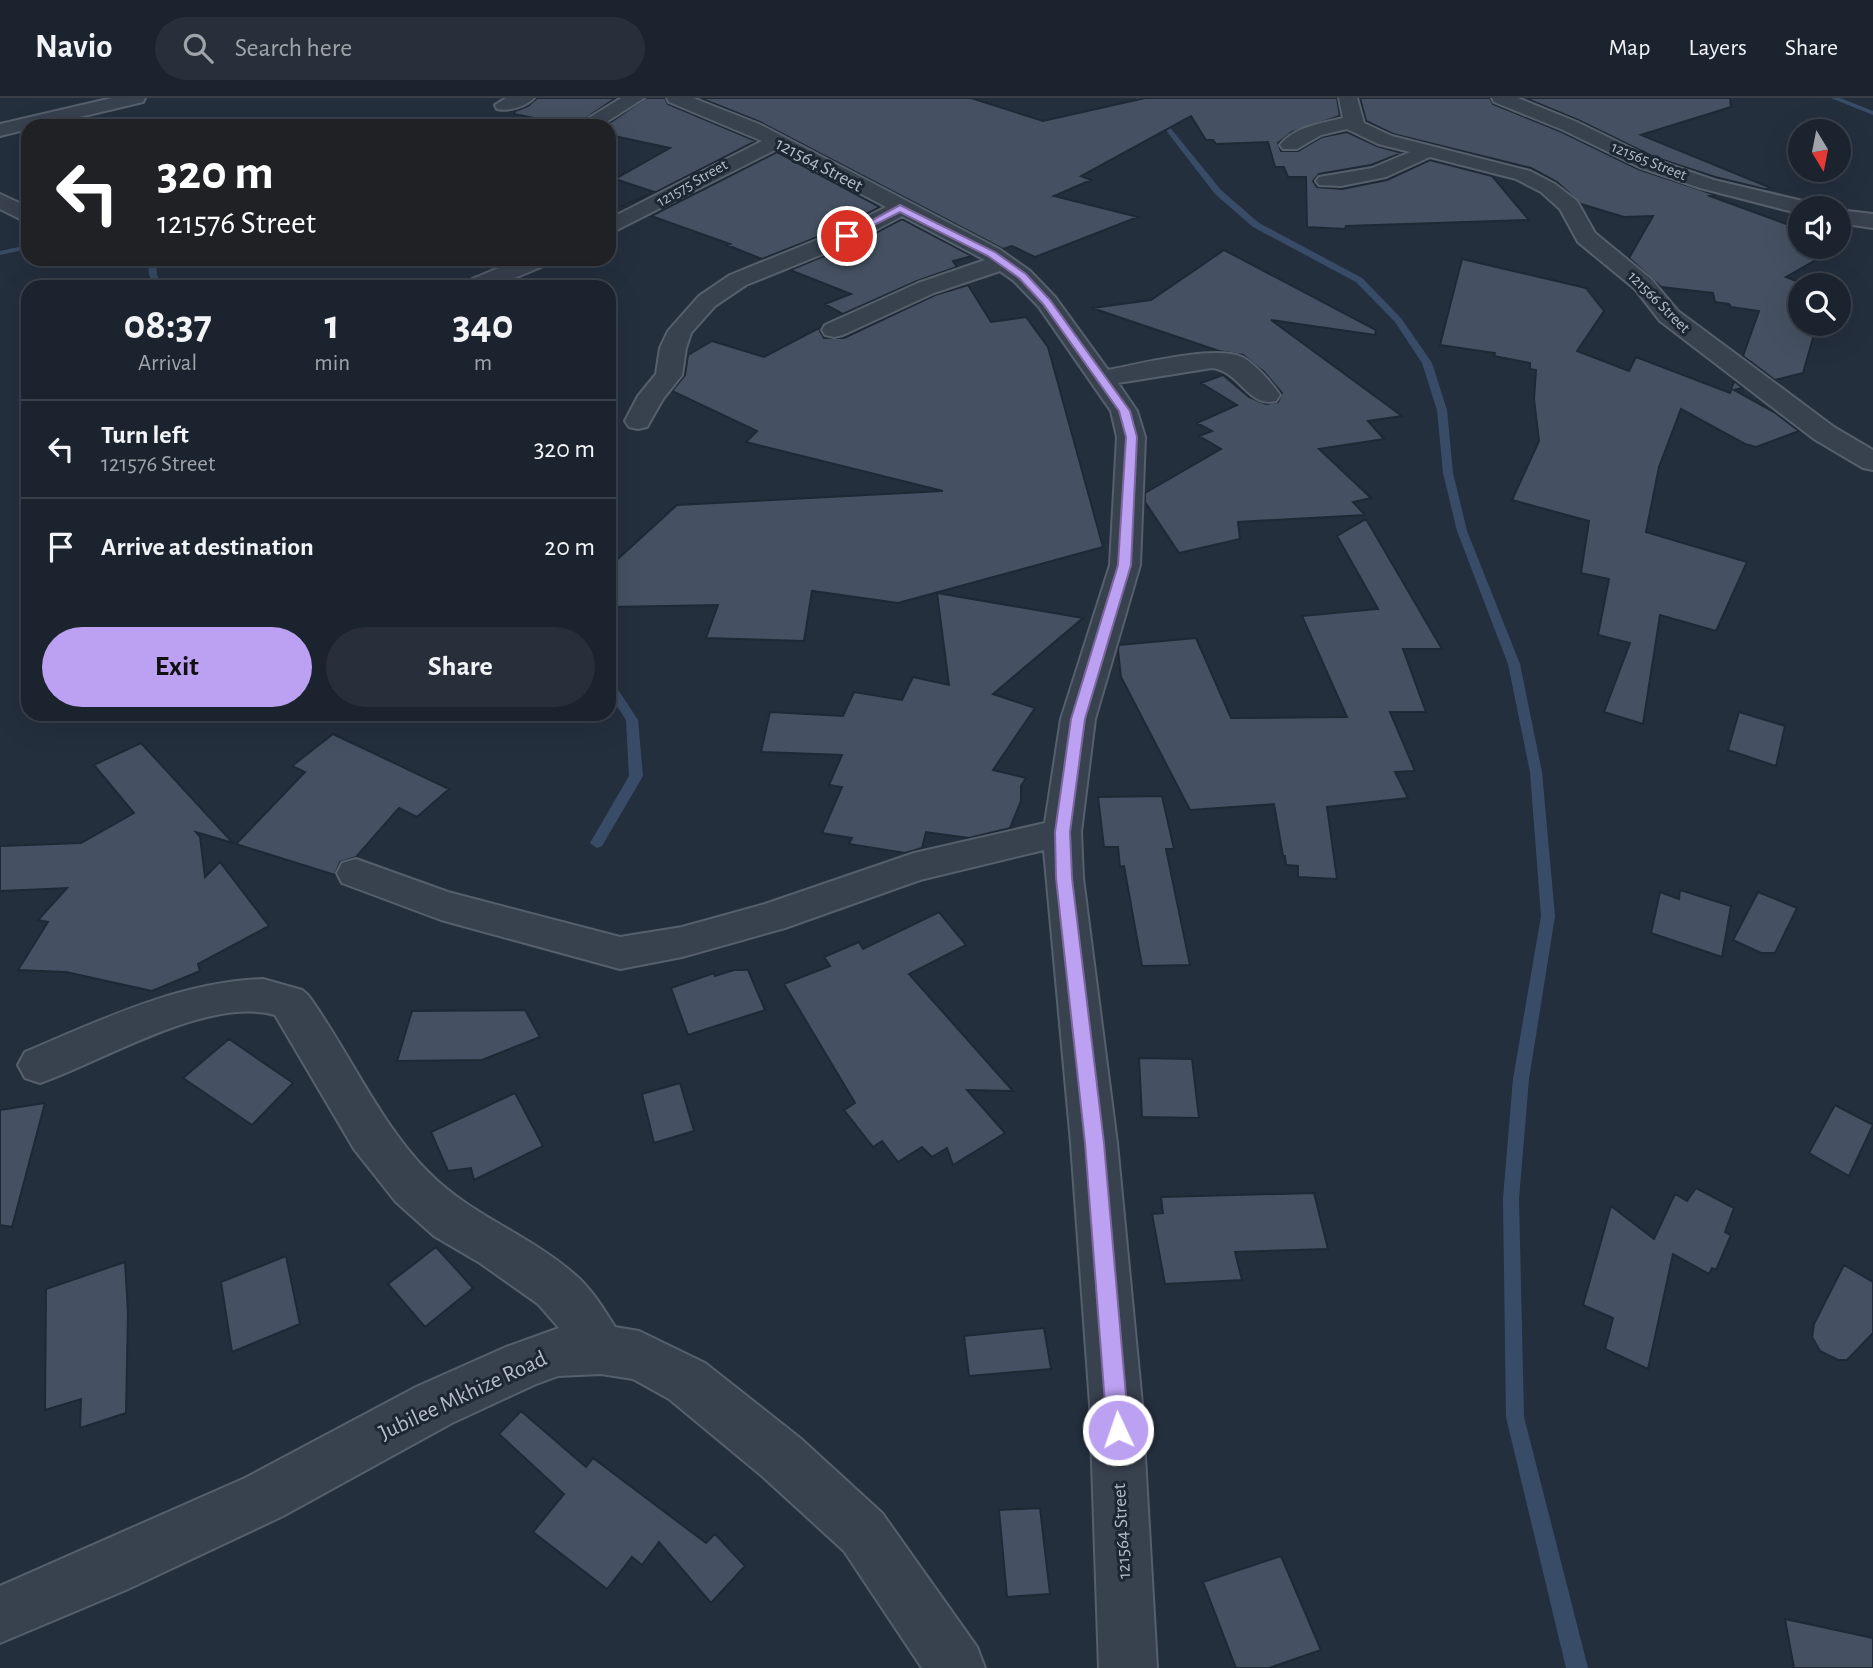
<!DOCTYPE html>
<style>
body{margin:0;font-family:"Alegreya Sans",sans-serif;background:#282f3a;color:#f1f3f6;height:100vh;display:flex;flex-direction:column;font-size:26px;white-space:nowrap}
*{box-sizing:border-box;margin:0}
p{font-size:23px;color:#a0a4aa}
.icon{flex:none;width:38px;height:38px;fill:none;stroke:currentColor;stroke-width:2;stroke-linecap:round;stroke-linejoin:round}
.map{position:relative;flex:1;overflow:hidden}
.panel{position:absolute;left:21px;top:182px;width:595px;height:441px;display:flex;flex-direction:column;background:#1b232e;border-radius:21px;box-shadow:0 7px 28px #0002,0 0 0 2px #39404a}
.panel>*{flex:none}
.top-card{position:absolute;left:21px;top:21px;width:595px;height:147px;border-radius:21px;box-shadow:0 7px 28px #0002,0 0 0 2px #39404a;background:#202124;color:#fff;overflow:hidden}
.needle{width:46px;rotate:170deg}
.tools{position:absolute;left:1788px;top:21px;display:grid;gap:14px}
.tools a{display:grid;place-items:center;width:63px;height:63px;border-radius:50%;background:#1b232e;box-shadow:0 7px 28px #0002,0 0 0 2px #39404a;font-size:35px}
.pin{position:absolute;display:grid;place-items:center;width:60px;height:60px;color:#fff;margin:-30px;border:4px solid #fff;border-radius:50%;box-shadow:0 2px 7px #0007}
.me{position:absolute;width:77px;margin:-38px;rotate:357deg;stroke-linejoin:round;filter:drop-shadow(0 0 5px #0008)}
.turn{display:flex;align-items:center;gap:24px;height:147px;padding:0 21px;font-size:32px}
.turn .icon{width:91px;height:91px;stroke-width:2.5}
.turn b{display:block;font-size:49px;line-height:60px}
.eta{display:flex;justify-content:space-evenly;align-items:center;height:119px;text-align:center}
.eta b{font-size:42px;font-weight:600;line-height:49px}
.cta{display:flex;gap:14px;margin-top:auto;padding:14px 21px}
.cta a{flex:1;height:80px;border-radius:42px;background:#bca0f2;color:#111;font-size:28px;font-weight:600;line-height:80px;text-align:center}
.cta a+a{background:#282f3a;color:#f1f3f6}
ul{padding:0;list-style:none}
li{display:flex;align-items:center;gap:21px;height:98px;padding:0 21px;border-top:2px solid #39404a}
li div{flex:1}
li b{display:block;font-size:26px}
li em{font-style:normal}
header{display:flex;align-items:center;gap:42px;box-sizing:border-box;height:98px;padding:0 35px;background:#1b232e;border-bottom:2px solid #39404a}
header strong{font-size:33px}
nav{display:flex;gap:38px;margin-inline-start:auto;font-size:24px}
.search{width:490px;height:63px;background:#282f3a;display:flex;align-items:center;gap:18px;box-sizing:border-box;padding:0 24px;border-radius:38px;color:#a0a4aa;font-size:26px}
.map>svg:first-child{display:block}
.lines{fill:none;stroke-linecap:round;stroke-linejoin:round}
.stream{fill:#394c67;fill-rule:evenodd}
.building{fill:#455162;stroke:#1f2835;stroke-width:2}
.minor-casing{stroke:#565f6c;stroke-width:4}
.minor{fill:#38414e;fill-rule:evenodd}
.route{fill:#bca0f2;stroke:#7a689d;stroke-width:2}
.labels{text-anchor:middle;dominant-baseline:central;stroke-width:6;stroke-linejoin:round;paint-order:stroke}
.far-street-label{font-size:16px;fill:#b4bcc9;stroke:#1d2633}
.street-label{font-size:19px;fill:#b4bcc9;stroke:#1d2633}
.near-street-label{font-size:23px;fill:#b4bcc9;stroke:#1d2633}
</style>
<header>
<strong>Navio</strong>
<div class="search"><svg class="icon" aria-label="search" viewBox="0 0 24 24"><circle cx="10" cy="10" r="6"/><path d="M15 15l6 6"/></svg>Search here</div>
<nav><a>Map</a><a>Layers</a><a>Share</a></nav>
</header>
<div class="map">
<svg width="1873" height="1570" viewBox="0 0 1873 1570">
<rect width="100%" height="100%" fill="#242f3e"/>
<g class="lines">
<path class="stream" d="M1136 0H1143L1159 16 1221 92 1259 125 1362 180 1401 220 1432 265 1447 312 1453 375 1467 433 1520 566 1542 674 1555 818 1529 981 1519 1101 1524 1319 1588 1570H1566L1506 1319 1503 1101 1513 981 1541 818 1530 674 1508 566 1457 433 1443 375 1437 312 1422 265 1395 224 1356 184 1253 129 1215 96 1155 18Z
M1831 0H1840L1873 13V17Z
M28 147V151L0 157V153Z
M148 161H156L157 177 162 189H154L149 177Z
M609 583 613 584 638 622 643 678 602 748 597 750 590 745 629 678 626 622 609 596Z"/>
</g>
<path class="building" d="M537 0H616L574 28 514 16 515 13 528 8Z
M646 0H665L668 6 756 43 627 109 623 108 654 94 615 81 670 50 609 37V28H605Z
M700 0H971L1043 23 1145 0H1337L1340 18 1292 34 1278 45 1281 53H1298L1322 39 1347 34 1377 48 1402 55 1371 67 1319 76 1313 83 1317 89 1342 91 1387 82 1430 62 1492 78 1529 122 1346 128 1345 131 1307 129 1306 79H1288L1284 69H1275L1268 44 1216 46 1213 42H1206L1191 18 1081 78 1091 82 1054 98 1138 119 1035 159 1012 148 1003 151 760 24Z
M1360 0H1490L1493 6 1562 34 1638 71 1716 97 1710 98 1800 131 1792 135 1801 138V149L1837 150 1786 179 1807 187H1801V226H1817L1803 275 1775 282 1743 258 1759 213 1731 209 1729 206 1715 204 1713 195 1661 189 1629 160 1653 118 1624 119 1581 106 1557 84 1531 70 1393 36 1366 23Z
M1525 0H1730L1731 9 1641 37 1771 90 1764 91 1715 79 1654 59 1578 22Z
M777 54 880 109 838 131 762 161 727 147 730 146 651 118Z
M902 121 972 158 953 163 957 169 917 183 843 216 825 206 851 196 790 172 856 145Z
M1224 152 1376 232 1375 237 1271 222 1402 318 1368 323 1384 341 1319 351 1371 400 1353 404 1365 417 1238 424 1240 441 1179 455 1145 404V395L1221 351 1199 338 1212 333 1197 325 1237 307 1201 285 1223 277 1249 299 1266 306 1278 304 1282 295 1264 274 1243 257 1219 253 1092 210 1151 202Z
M1462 161 1586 190 1604 213 1577 253 1629 273 1636 259 1730 295 1734 283 1743 290 1734 292 1774 314 1799 333 1756 349 1745 346 1681 311 1659 369 1646 434 1747 464 1716 533 1660 517 1643 626 1604 614 1630 545 1598 537 1609 481 1581 475 1589 423 1512 402 1539 343 1534 301 1536 272 1530 271V265L1494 258 1495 255 1440 247Z
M968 187 991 224 1026 219 1048 249 1103 449 898 505 812 493 804 543 706 540 718 507 609 509V469L677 407 943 393 746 344 757 333 672 293 685 277 688 257 712 243 764 259 821 229 820 233 824 240H844L935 197Z
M1366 421 1442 551H1403L1426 614H1390L1415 673 1395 674 1408 700 1327 709 1337 781 1298 779V768L1286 767 1285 758H1283L1274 706 1190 712 1121 579 1118 552 1119 547 1196 540 1231 620 1347 619 1302 518 1378 511 1337 438Z
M937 495 1083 520 993 596 1035 610 993 672 1026 680 1021 688V703L1010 730 969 740 926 734 922 750 905 755 849 746 852 740 822 735 842 689 829 687 842 657 761 654 770 614 843 618 854 594 902 602 913 579 949 587Z
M1739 614 1785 628 1776 668 1728 652Z
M333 636 449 691 417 719 399 710 356 759 340 764 335 777 236 746 305 674 292 668Z
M141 645 233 745 196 734 200 739 205 779 220 764 269 828 198 866 200 873 152 893 66 874 18 872 48 824 38 822 67 790 0 793V748L81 745 134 715 94 667Z
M1162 698 1174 751H1166L1190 867 1142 868 1124 768 1120 769 1118 749H1104L1098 699Z
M1680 792 1731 808 1722 859 1651 835 1660 794 1679 801Z
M1758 794 1797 810 1775 855H1761L1733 842Z
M939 814 966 847 909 876 1013 993 967 992 1005 1035 953 1067 947 1050 932 1059 922 1049 898 1064 882 1043 873 1049 844 1012 855 1005 784 886 830 868 824 859 859 844 863 851Z
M734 872H748L765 912 688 937 671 890 714 875 715 878Z
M525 912 540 939 482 962 397 963 412 913Z
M229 941 293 985 252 1027 183 980Z
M1139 960 1192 961 1199 1020 1142 1019Z
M680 985 694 1033 654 1045 642 996Z
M515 995 543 1048 474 1082 471 1070 448 1073 431 1034Z
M45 1005 12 1129 0 1127V1012Z
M1835 1007 1873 1027 1849 1078 1809 1055Z
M1696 1090 1734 1110 1725 1134 1731 1137 1716 1172 1712 1170 1709 1176 1673 1156 1648 1271 1605 1251 1613 1220 1583 1207 1611 1108 1654 1141 1675 1096 1687 1103Z
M1314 1095 1328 1151 1235 1154 1242 1182 1165 1186 1152 1116 1163 1115 1161 1099Z
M436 1149 473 1190 425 1229 388 1186Z
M286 1158 300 1226 232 1254 221 1184Z
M125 1164 128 1215 126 1315 80 1330 81 1301 45 1312 46 1191Z
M1844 1167 1873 1184V1235L1847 1262H1838L1820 1253 1812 1239 1814 1226Z
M1044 1230 1051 1271 969 1278 964 1238Z
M521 1313 586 1369 593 1360 706 1445 715 1436 745 1468 711 1505 659 1444 642 1467 632 1459 607 1491 533 1434 564 1396 499 1336Z
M1040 1410 1050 1496 1007 1499 999 1412Z
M1281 1458 1321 1552 1269 1570H1236L1203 1484Z
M1785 1521 1873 1540V1570H1794Z"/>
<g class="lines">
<defs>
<path id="minor" d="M112 0H145L143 4 42 28H28V31L0 38V26Z
M506 0H534C527 8 508 14 497 11L495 7Z
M621 0H644L600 28H576Z
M667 0H693L759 26 999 151 1030 173 1055 199 1108 272C1139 266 1214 247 1242 259 1254 265 1272 285 1280 297L1276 303C1248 310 1240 273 1212 270L1118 285 1137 313 1145 339 1140 467 1095 621 1081 734 1083 780 1117 1045 1142 1306 1157 1570H1099L1090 1306 1071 1045 1044 752 920 782 785 830 682 859 620 871 441 822 342 785 337 775 342 765 356 761 448 794 620 839 682 829 765 806 914 755 1045 725 1061 621 1110 467 1117 339 1111 313 1039 209 1014 183 1000 173 934 195 843 237 834 239 825 237 822 232 825 227 918 185 985 162 902 118 855 143 746 187 715 208 691 235 686 250 682 277 663 301 647 329 638 331 629 329 625 323 638 298 656 276 660 250 668 233 699 198 730 177 839 133 886 109 777 51 609 136V121L762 43 669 4Z
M1339 0H1357L1364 25 1392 38 1530 73 1555 86 1577 103 1595 135 1651 181 1678 213 1834 329 1873 352V372L1863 370 1814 341 1660 223 1635 191 1578 144 1560 111 1541 94 1516 81 1430 59 1386 79 1341 88 1319 87 1316 83 1319 79 1372 70 1410 54 1378 46 1347 31 1321 37 1297 51H1283L1280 47C1294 29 1322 25 1343 20Z
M1492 0H1518L1577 24 1653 61 1714 82 1811 105 1814 110H1801V116L1700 90 1639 69 1563 32 1494 4Z
M0 96 28 109V125L0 111Z
M1839 112 1873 116V130L1839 125Z
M520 161H551L548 166 493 189H461L465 184Z
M263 881 302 892 308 897C350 955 378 1023 428 1074 470 1117 528 1136 573 1175 591 1190 603 1210 615 1229L639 1233 705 1265 800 1340 882 1415 977 1549 985 1570H922L844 1453 762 1378 669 1301 633 1281 601 1276 558 1278 534 1287 452 1325 283 1418 126 1492 0 1545V1488L245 1380 416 1289 506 1249 559 1230 538 1206 480 1165 434 1138 396 1104 354 1051 275 917C207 898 104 963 40 985L25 980 18 967 25 954C101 922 179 884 263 881Z"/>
</defs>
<use href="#minor" class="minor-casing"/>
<use href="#minor" class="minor"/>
</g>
<path class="route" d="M900 107 995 154 1026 176 1050 202 1130 313 1137 339 1131 467 1085 621 1070 734 1072 780 1104 1045 1129 1332 1125 1340 1118 1343 1110 1340 1107 1332 1085 1045 1056 780 1055 734 1071 621 1118 467 1126 339 1119 313 1043 206 1019 180 988 158 900 114 850 139 843 138Z"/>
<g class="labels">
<g class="far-street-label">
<text transform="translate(1649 63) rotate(22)">121565 Street</text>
<text transform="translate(692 85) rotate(-30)">121575 Street</text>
<text transform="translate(1659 204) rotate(45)">121566 Street</text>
</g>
<g class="street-label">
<text transform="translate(819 67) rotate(28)">121564 Street</text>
<text transform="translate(1122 1433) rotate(-93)">121564 Street</text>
</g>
<g class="near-street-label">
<text transform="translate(463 1298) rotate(-25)">Jubilee Mkhize Road</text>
</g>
</g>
</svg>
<div class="tools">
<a><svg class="needle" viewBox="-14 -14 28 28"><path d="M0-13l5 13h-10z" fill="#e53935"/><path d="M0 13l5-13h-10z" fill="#a0a4aa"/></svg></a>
<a><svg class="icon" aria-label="sound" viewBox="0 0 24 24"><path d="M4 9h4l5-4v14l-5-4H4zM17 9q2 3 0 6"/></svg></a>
<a><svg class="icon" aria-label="search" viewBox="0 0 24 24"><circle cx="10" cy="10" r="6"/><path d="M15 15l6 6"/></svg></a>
</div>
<div class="pin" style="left:847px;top:138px;background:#d93025"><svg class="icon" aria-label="arrive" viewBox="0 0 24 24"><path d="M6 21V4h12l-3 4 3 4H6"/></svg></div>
<svg class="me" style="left:1118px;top:1332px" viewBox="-20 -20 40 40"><circle r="17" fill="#bca0f2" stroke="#fff" stroke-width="3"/><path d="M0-11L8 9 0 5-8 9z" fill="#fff"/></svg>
<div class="top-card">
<div class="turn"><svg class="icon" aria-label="left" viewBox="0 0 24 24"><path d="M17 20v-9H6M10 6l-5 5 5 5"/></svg><div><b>320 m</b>121576 Street</div></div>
</div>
<section class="panel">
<div class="eta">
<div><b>08:37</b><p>Arrival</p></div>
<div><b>1</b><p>min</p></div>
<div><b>340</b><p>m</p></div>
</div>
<ul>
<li><svg class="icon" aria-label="left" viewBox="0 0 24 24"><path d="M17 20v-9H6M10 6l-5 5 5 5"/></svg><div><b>Turn left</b><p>121576 Street</p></div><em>320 m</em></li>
<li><svg class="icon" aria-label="arrive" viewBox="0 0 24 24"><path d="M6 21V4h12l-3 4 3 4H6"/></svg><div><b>Arrive at destination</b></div><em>20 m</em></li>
</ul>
<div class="cta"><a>Exit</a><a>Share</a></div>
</section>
</div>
